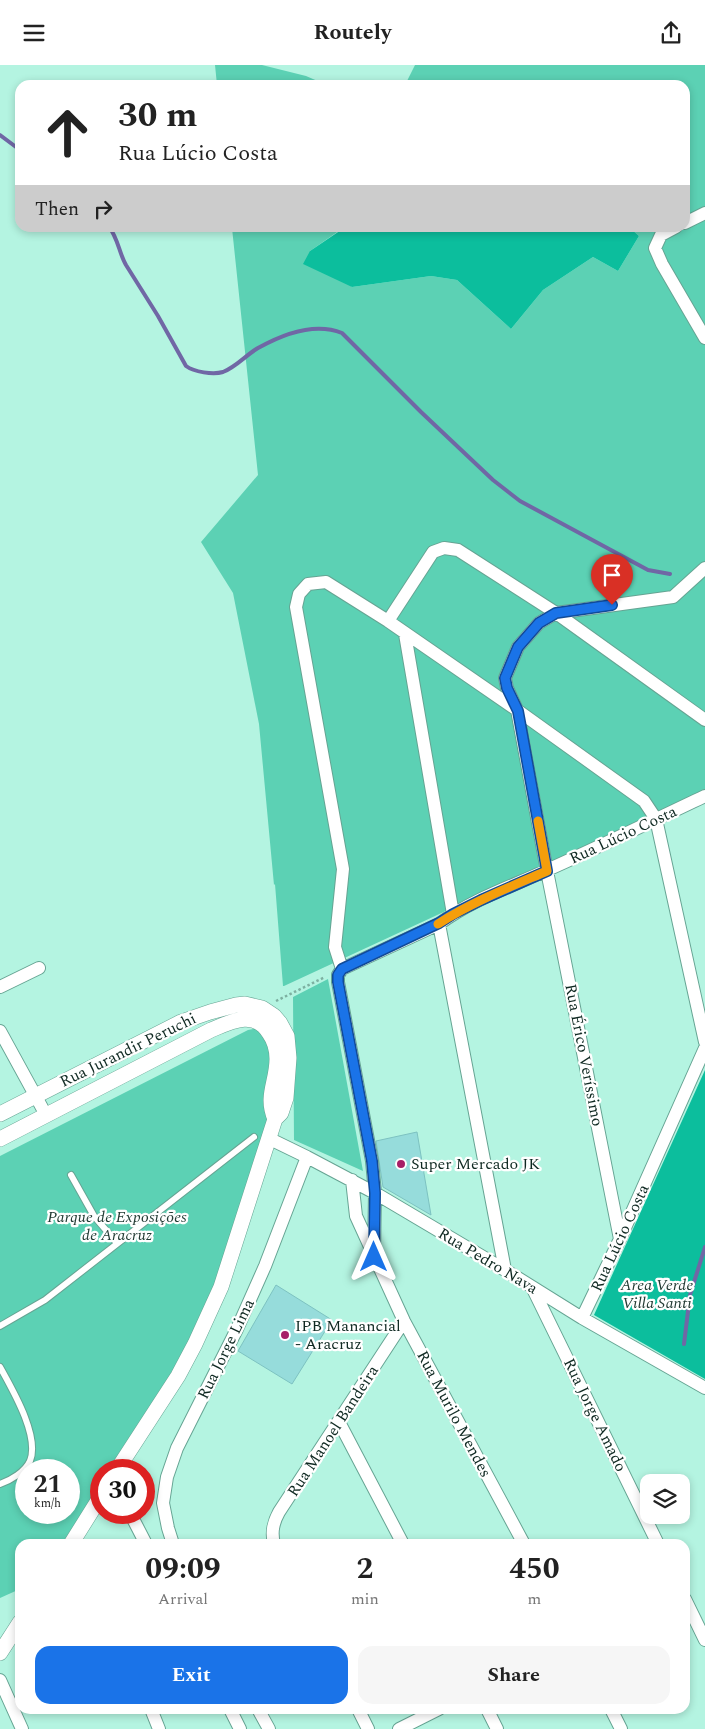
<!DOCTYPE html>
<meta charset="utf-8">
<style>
body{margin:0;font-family:Spectral,serif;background:#f6f6f6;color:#222;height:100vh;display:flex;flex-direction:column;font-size:19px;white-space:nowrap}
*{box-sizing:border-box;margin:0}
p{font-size:16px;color:#767676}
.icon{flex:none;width:28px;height:28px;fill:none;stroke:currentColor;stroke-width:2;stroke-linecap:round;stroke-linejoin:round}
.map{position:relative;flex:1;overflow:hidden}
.drawer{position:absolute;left:15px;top:1474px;width:675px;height:175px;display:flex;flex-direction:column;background:#fff;border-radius:15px;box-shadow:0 2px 8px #0003}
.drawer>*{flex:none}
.banner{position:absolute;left:15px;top:15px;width:675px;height:152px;border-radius:15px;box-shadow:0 2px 8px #0003;background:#fff;color:#222;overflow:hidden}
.fabs{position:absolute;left:640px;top:1409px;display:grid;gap:10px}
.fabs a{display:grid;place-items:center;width:50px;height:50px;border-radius:10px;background:#fff;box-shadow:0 2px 8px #0003;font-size:25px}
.speed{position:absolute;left:15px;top:1394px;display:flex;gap:10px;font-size:25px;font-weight:700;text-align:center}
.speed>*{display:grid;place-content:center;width:65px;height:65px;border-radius:50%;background:#fff;box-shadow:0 2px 8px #0003;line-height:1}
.speed small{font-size:12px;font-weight:400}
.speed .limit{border:8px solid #d22;background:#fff;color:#111}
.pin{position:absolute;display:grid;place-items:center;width:42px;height:42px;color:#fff;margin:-51px -21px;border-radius:50% 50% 50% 0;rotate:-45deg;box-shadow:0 0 5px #0007}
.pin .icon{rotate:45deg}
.me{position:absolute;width:55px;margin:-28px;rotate:0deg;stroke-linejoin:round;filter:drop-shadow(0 0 4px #0008)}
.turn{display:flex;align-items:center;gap:18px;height:105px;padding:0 20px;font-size:22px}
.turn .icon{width:65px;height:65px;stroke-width:2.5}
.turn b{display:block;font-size:35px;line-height:42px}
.then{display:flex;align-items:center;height:48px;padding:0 20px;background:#0003;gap:10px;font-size:19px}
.eta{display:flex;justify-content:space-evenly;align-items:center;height:85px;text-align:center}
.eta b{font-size:30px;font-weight:700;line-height:35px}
.button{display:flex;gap:10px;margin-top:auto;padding:10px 20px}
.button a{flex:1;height:58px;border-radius:15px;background:#1a73e8;color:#fff;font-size:20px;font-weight:700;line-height:58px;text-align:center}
.button a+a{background:#f6f6f6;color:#222}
header{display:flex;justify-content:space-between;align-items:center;height:65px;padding:0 20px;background:#fff;font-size:22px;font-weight:700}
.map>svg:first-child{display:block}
.green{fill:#5cd1b4;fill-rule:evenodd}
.forest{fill:#0cbe9d}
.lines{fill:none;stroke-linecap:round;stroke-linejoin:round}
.stream{stroke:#7067a5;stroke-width:4}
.building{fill:#96dcdb;stroke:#7dc2c1}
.service-casing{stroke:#66a493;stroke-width:8}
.minor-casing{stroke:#66a493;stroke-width:14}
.tertiary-casing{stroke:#66a493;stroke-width:16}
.path{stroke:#7db0a1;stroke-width:2.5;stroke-dasharray:2.5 2.5;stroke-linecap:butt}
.service{stroke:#fff;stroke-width:6}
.minor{stroke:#fff;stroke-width:12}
.tertiary{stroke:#fff;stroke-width:15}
.route-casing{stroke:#114b97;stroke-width:12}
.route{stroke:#1a73e8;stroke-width:9}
.slow{stroke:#f59e0b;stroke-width:9}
.poi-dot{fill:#a71f67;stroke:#fff;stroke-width:2}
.labels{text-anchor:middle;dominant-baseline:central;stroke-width:4.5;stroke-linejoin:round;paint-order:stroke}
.street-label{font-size:16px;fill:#0f2922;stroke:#fff}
.poi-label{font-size:16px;fill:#0f2922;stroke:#fff;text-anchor:start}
.park-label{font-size:16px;font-style:italic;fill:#233b34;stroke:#fff}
</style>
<header><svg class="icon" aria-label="menu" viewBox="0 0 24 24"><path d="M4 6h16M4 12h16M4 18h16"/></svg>Routely<svg class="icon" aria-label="share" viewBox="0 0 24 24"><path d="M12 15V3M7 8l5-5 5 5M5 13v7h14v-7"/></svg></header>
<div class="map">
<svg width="705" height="1664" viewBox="0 0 705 1664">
<rect width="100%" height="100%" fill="#b4f4e1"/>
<path class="green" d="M215 0H262L306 11 327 20H217Z
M415 0H705V726L284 921H283L275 819 274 820 259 659 233 528 201 477 258 410 232 163H343L310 186 352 222 431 211 457 215 511 264 543 225 593 192 618 206 639 171 630 163 685 162V20H405Z
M328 914 363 1106 294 1075 293 932Z
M259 963 274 971 269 1066 201 1264 113 1405H101V1424L66 1479H20V1524L0 1533V1091L248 965ZM26 1405H69V1448H26Z"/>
<path class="forest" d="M630 163 639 171 618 206 593 192 543 225 511 264 457 215 431 211 352 222 303 199 310 186 344 163Z
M705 1005V1314L594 1250Z"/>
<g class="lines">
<path class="stream" d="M0 70 20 85
M109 162C118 173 119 188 126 200L158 251 186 301C194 307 213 310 223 307 236 302 246 290 258 283 283 269 315 257 342 268L421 347 493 415 520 436 648 505 670 509
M684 1279 690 1230 705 1182"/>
</g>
<path class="building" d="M417 1067 431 1150 383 1122 376 1076Z
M276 1220 332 1255 292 1319 238 1286Z"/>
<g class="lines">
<defs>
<path id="service" d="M71 1110 94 1151 117 1178
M0 1261 45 1235 254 1072
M0 1302C12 1324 40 1371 30 1396 25 1407 11 1415 0 1419"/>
<path id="minor" d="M685 158 705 148
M676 162 661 170 655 183 662 199 705 273
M388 556 433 487 444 483 458 485 556 548 705 655
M405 569 453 849
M439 859 505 1205
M342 904 335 882 343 804 296 542 299 529 308 519 326 517 388 556 517 645 644 736 656 754 705 977
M0 922 39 903
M0 966 46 1050
M268 1073 307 1092 375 1128 505 1205 582 1253 705 1323
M352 1115 356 1151 404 1256 524 1479
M620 1174 547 806 517 645 507 623 505 613 518 582 539 558 556 548 673 532 705 503
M374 1191 375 1128 372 1096 338 917V910L342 904 439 859C471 835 510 822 545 806 599 782 652 756 705 731
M532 1222 658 1479
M582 1253 620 1174 705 983
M339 1357 403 1479
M130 1448 146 1479
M173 1479 168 1463 163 1438 167 1412 177 1383 237 1264 265 1201 307 1092
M274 1479C271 1467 273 1458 279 1447L404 1256
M685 1534 705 1575
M0 1615 22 1664
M151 1644 159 1664
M230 1644 240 1664
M258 1644 269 1664
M358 1644 368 1664
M487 1644 497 1664
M611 1644 621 1664
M399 1664 439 1644"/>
<path id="tertiary" d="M0 1049 181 957 210 947 236 940 245 939 262 943 274 951 280 958 287 971 289 993 286 1033 281 1048 275 1054 221 1222 195 1279 178 1311 117 1405
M0 1074 211 965C230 957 255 944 269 968 274 975 277 985 277 994 277 1017 265 1031 275 1054
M71 1479 101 1431
M0 1588 20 1557"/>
</defs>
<use href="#service" class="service-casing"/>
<use href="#minor" class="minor-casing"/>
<use href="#tertiary" class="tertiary-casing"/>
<path class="path" d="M276 936 325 912"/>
<use href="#service" class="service"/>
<use href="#minor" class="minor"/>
<use href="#tertiary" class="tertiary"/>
</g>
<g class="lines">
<defs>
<path id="route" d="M374 1192 375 1128 372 1096 338 917V910L342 904 439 858 453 849 481 835 547 806 518 646 507 623 505 613 518 582 539 558 556 548 612 540"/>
</defs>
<use href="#route" class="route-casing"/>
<use href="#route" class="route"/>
<path class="slow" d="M438 859C472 837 510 822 547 806L538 756"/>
</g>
<g class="poi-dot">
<circle cx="401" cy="1099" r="5"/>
<circle cx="285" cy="1270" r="5"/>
</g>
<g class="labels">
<g class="street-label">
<text transform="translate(623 770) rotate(-25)">Rua Lúcio Costa</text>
<text transform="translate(128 985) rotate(-26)">Rua Jurandir Peruchi</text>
<text transform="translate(584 990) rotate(79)">Rua Érico Veríssimo</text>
<text transform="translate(620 1173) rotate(-65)">Rua Lúcio Costa</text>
<text transform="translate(488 1196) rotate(31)">Rua Pedro Nava</text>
<text transform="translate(226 1284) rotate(-64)">Rua Jorge Lima</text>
<text transform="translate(454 1349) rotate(62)">Rua Murilo Mendes</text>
<text transform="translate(595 1350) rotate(64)">Rua Jorge Amado</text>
<text transform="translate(333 1366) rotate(-57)">Rua Manoel Bandeira</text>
</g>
<g class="poi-label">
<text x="411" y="1099">Super Mercado JK</text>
<text x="295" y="1261">IPB Manancial<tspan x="295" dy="18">- Aracruz</tspan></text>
</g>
<g class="park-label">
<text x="117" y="1152">Parque de Exposições<tspan x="117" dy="18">de Aracruz</tspan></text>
<text x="657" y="1220">Area Verde<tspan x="657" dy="18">Villa Santi</tspan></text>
</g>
</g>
</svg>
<div class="fabs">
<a><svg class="icon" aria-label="layers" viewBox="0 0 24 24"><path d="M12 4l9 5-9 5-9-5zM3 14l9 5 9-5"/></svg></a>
</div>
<div class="speed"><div>21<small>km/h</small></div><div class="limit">30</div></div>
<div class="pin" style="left:612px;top:540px;background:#d93025"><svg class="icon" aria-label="arrive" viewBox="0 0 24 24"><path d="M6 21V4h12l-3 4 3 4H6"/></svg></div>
<svg class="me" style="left:374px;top:1192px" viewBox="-20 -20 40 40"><path d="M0-17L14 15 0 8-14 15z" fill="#1a73e8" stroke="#fff" stroke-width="4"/></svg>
<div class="banner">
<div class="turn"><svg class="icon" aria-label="ahead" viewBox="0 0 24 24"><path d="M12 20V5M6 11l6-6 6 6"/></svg><div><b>30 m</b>Rua Lúcio Costa</div></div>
<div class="then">Then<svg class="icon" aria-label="right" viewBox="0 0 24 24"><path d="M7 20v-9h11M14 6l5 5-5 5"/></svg></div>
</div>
<section class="drawer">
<div class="eta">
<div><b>09:09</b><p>Arrival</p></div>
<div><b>2</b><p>min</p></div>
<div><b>450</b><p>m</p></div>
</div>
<div class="button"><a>Exit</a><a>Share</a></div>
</section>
</div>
